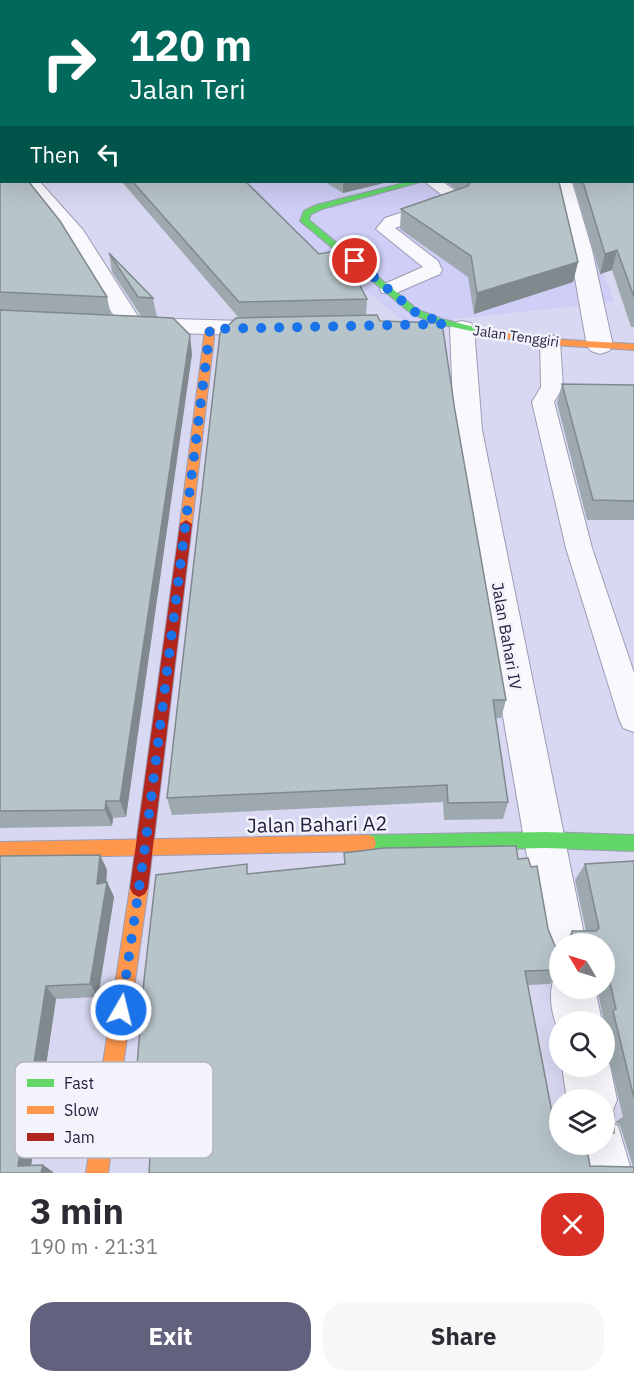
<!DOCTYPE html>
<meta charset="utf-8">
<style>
body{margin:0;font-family:"IBM Plex Sans",sans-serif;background:#f7f7f7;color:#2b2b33;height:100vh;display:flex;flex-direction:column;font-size:22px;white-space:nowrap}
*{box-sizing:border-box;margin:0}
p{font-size:20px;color:#7c7c81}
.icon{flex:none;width:33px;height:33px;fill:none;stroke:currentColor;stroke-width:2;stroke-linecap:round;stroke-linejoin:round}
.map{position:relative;height:1173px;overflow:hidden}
.details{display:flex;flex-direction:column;background:#fff;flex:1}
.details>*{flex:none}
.guide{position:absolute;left:0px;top:0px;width:634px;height:183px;box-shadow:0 6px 24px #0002;background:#00695c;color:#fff;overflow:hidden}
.needle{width:39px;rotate:308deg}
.fabs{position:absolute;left:549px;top:933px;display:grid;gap:12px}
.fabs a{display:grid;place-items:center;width:66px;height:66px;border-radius:50%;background:#fff;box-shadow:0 6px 24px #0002;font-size:30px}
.pin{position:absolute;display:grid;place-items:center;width:51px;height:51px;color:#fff;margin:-26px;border:3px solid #fff;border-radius:50%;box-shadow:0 2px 6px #0007}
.me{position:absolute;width:66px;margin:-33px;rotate:8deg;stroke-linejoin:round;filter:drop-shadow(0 0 4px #0008)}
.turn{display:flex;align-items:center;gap:21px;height:126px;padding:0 30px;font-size:27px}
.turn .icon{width:78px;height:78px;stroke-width:2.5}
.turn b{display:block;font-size:42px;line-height:51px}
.then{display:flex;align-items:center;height:57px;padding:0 30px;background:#0003;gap:12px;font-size:22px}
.round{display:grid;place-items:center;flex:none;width:63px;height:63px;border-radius:24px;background:#f7f7f7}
.headline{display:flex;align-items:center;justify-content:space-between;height:102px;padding:0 30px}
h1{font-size:36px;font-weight:800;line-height:45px}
.action{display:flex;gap:12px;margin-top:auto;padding:12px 30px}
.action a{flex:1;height:69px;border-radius:24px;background:#62617e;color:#fff;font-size:24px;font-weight:800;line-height:69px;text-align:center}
.action a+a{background:#f7f7f7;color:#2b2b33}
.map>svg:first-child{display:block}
.built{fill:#cecef6}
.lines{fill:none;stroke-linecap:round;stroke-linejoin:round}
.canal{fill:#b5b4e3;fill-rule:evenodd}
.lane-casing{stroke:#9d9cb5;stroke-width:2}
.street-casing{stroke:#9d9cb5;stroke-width:2}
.fast-casing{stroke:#9d9cb5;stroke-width:2}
.slow-casing{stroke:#9d9cb5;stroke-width:2}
.jam-casing{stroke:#9d9cb5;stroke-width:2}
.lane{fill:#f9f9fd;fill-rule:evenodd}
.street{fill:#f9f9fd;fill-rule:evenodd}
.fast{fill:#63d668;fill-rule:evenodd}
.slow{fill:#ff974d;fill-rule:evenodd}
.jam{fill:#b3261e;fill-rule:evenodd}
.wall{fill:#9da9ae}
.shaded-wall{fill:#80898d}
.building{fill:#b7c4ca;stroke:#80898d;stroke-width:1.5}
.route{stroke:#1a73e8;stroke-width:10;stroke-dasharray:0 18}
.labels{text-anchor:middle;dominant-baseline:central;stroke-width:5;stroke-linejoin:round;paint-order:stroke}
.far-street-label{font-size:14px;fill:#23213f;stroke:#f2f3fb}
.street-label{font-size:16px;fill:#23213f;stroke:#f2f3fb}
.near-street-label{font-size:20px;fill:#23213f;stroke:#f2f3fb}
.key{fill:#f2f3fb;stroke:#b4b4c3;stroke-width:1.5}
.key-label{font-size:16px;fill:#23213f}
</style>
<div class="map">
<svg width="634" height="1173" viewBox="0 0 634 1173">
<rect width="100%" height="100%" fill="#d8d8f2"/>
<path class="built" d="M0 0H506L507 1 2 2 0 159Z
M233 182H569L614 302 407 324Z"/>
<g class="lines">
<path class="canal" d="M558 0H580V2H559Z"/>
<defs>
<path id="lane" d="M20 0H32L20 2Z
M197 0H209L197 2Z
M253 0H265L253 2Z
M2 35V43L0 44V36Z
M0 86H2V94H0Z
M0 121H2V129H0Z
M425 182H443L467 199 465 203 395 228 438 261 442 270 440 274 396 293H382L380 289 382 285 423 267 376 229 385 218 446 198Z
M550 335 557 337 560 341 563 387 554 402 592 548 634 673V732L623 728 619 719 566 548 532 402 541 387 540 341 543 337Z"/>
<path id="street" d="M21 182H40L83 230 139 318 244 321 253 323 256 328 253 333 244 335 137 332 122 329 66 238Z
M553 182H572L592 250 613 346 609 351 600 354 591 351 587 346 570 250Z
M462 321 471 323 474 328 482 430 586 944H560V965L548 960 542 944 454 430 450 328 453 323Z
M560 970V988H595L602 1022H560V1035C551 1013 547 993 556 972Z
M604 1052 610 1066 617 1100 610 1118 604 1120V1100H567L562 1066H604Z
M604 1120 618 1126 632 1173H580L574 1144H604Z"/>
<path id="fast" d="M500 0H506V2H500Z
M408 182H420L322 209 311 214 309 220 418 310 442 319 490 331V335L434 323 412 314 300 221 304 211 316 205Z
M545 832 634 835V851L545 848 368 851 362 849 360 843 362 837 368 835Z"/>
<path id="slow" d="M210 326 215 329 192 524 186 528 180 524 205 329Z
M486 330 552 339 634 344V350L552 345 482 335 481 333Z
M368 835 374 837 376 843 374 849 368 851 0 858V842Z
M139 879 145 882 148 888 108 1173H86L130 888 133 882Z"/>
<path id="jam" d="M186 520 192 524 148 888 145 894 139 897 133 894 130 888 180 524Z"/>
</defs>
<use href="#lane" class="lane-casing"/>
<use href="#street" class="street-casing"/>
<use href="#fast" class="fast-casing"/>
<use href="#slow" class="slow-casing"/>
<use href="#jam" class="jam-casing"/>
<use href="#lane" class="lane"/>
<use href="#street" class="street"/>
<use href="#fast" class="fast"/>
<use href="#slow" class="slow"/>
<use href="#jam" class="jam"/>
</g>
<path class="wall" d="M634 109V327H631L612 270 600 274 573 182H633Z
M0 159 107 297 111 315 141 316 112 272 109 253 153 298 157 317 192 354 126 817 113 818 112 826 0 828Z
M122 182H246L319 254 367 299 366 315 380 321 455 411 506 700 501 718H496L508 802 503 819 444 820 443 802 172 815 167 798 239 318Z
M325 182H388L343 193Z
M446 182H559L578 262 573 282 474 314 468 277 400 229 401 209 457 190Z
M562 384 634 385V520H587L557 403Z
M344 853 518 859 548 929 560 969 550 984 528 985 553 1118 590 1166 633 1167 620 1125 615 1122 623 1117 604 1038V1022L597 988H604V944H564L572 931H586L575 880 585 864 634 861V1173L151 1137H140L132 1128 249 874 344 864Z
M100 855 107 870 106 883 107 882 114 897 98 997 56 999 31 1166 43 1165 53 1172 0 1173V856Z
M604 1114 614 1133 604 1140Z"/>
<path class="shaded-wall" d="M343 182H388L343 193Z
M617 250 612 270 600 274 605 254Z
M578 262 573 282 474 314 477 293Z
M190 335 192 354 126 817 120 801Z
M106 801 113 818 112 826 105 810Z
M100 855 107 870 105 898 107 882 114 897 98 997 90 984 97 884Z
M46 986 56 999 30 1173 18 1166Z
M43 1165 53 1172V1173H41Z"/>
<path class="building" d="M261 0H353V2H261Z
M633 107 634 109V297L617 250 605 254 583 182H633Z
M2 158V182H29L60 221 107 297 0 292V159Z
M133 182H246L319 254 341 250 367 299 239 302Z
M470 182H559L578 262 477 293 471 256 401 209 468 186Z
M109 253 153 298 138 297Z
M0 310 173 318 190 335 120 801H106L105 810 0 811Z
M377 315 380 321 442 323 455 411 506 700H493L508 802 448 803 447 785 167 798 220 333 236 318Z
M562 384 634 385V501L593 500Z
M516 846 518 859 528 858 531 867 537 866 548 929 555 946 560 948 559 970 525 971 553 1118 560 1117V1144H586L590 1166 634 1167V1173H149L152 1127 132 1128 144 980 156 875 247 864V874L345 864 344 853 384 848Z
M100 855 97 884 107 882 90 984 46 986 18 1166 43 1165 41 1173H0V856Z
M634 861V1098L613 1011 616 1009 608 974 604 972V944H571L572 931H596L599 928 585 864Z
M604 1114H614V1133H604Z"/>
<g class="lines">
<path class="route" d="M121 1010 145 847 210 329 445 324 415 312 355 261"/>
</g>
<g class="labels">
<g class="far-street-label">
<text transform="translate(516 336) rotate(8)">Jalan Tenggiri</text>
</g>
<g class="street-label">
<text transform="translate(507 636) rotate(80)">Jalan Bahari IV</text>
</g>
<g class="near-street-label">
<text transform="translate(317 824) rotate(-1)">Jalan Bahari A2</text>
</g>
</g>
<rect x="15" y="1062" width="198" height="96" rx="9" class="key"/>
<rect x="27" y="1079" width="27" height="8" fill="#63d668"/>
<rect x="27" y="1106" width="27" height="8" fill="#ff974d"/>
<rect x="27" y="1133" width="27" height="8" fill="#b3261e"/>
<g class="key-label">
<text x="64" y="1089">Fast</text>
<text x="64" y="1116">Slow</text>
<text x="64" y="1143">Jam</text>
</g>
</svg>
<div class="fabs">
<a><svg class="needle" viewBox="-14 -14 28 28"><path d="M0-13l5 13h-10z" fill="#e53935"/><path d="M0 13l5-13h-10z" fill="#7c7c81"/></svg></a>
<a><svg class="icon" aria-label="search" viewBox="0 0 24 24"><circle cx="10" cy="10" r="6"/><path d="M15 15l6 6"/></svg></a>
<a><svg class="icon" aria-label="layers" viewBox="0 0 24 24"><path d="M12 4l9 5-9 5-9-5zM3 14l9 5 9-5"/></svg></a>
</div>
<div class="pin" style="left:355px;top:261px;background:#d93025"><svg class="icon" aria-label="arrive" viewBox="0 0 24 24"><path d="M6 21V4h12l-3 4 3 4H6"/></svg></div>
<svg class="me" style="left:121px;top:1010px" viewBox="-20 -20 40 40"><circle r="17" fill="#1a73e8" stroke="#fff" stroke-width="3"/><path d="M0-11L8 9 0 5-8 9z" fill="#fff"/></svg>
<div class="guide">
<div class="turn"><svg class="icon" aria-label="right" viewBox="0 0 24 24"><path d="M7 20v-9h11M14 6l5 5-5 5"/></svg><div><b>120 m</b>Jalan Teri</div></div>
<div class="then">Then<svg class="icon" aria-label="left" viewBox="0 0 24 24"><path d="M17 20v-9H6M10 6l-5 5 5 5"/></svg></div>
</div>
</div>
<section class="details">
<div class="headline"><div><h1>3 min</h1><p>190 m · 21:31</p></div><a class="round" style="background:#d93025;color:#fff"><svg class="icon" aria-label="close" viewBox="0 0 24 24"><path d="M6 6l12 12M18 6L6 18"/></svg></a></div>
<div class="action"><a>Exit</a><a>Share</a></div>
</section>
